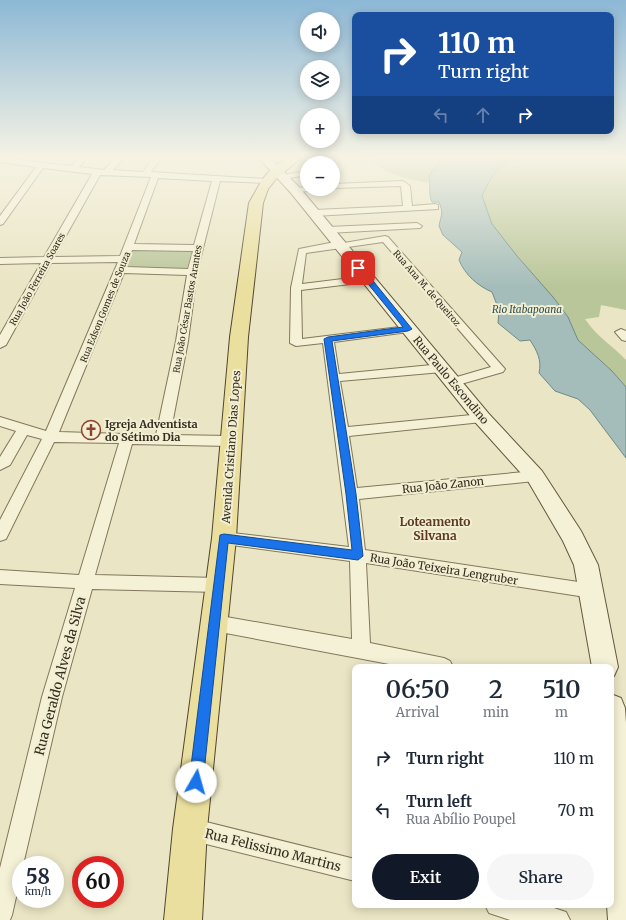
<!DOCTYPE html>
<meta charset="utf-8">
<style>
body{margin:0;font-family:Merriweather,serif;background:#f6f6f7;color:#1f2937;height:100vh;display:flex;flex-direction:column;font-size:15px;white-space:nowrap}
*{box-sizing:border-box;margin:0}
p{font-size:13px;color:#747a83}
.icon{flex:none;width:22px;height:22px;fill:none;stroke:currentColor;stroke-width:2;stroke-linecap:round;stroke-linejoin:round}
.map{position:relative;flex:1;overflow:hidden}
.drawer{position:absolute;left:352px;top:664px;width:262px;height:244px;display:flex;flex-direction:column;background:#fff;border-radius:8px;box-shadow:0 2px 10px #0003}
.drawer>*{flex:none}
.banner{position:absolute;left:352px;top:12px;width:262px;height:122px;border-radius:8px;box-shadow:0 2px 10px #0003;background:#1a4fa0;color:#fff;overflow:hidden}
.controls{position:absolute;left:300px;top:12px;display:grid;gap:8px}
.controls a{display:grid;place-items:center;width:40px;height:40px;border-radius:50%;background:#fff;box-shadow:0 2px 10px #0003;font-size:20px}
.speed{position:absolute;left:12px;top:856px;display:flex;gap:8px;font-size:20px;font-weight:700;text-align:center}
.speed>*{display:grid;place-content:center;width:52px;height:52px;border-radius:50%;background:#fff;box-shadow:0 2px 10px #0003;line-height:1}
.speed small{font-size:10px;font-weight:400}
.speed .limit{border:6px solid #d22;background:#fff;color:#111}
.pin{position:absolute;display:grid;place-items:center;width:34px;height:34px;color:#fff;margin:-17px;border-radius:8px;box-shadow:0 2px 6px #0006}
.me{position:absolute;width:44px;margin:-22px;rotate:7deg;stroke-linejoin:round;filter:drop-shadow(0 0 3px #0008)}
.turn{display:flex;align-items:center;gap:14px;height:84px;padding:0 20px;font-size:18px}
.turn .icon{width:52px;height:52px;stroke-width:2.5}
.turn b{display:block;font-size:28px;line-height:34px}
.lanes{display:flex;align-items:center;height:38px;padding:0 20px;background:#0003;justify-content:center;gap:20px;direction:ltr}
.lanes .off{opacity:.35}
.eta{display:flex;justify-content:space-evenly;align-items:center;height:68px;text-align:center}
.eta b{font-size:24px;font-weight:600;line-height:28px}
.cta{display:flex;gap:8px;margin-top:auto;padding:8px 20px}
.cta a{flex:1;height:46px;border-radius:24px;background:#111827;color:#fff;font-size:16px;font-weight:600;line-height:46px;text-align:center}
.cta a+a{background:#f6f6f7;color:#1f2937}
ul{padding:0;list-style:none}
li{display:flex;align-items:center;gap:12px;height:52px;padding:0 20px}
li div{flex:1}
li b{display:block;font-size:15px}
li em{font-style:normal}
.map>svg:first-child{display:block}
.green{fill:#b9c699}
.water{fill:#a5bdba;stroke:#6d8a88}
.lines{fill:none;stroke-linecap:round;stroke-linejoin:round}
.street-casing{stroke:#82775c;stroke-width:2}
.secondary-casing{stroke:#64583f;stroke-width:2}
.primary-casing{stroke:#504530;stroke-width:2}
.street{fill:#f5f1d6;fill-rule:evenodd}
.secondary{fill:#f5f1d6;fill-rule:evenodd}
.primary{fill:#eadf9e;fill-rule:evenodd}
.route{fill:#1a73e8;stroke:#114b97}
.labels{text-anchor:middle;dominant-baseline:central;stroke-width:4;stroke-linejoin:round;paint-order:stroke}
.far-street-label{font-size:9px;fill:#342c1f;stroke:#f2eed2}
.far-water-label{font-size:10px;font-style:italic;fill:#2f4e52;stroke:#f2eed2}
.street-label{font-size:11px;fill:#342c1f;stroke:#f2eed2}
.poi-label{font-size:11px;font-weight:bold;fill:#342c1f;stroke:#f2eed2;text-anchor:start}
.neighbourhood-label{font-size:12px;font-weight:bold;fill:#5c3822;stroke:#f2eed2}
.near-street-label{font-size:13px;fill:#342c1f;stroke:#f2eed2}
</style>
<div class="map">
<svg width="626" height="920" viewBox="0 0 626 920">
<rect width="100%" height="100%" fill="#eae5c4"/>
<path class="green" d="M369 157H442L429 176 431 183C414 181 378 173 369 157Z
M528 157H626V310L601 305 599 317 585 319C597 337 612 345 626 360V387L612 371 578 340 568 317 553 297 517 256 492 224 482 196C495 170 498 163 528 157Z
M133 249H193L187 268H125Z"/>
<path class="water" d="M442 157H528C499 163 494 170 482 196L492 224 517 256 553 297 568 317 578 340 612 371 626 387V458L590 410 578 399 555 391 539 373C542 360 537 351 530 340L520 341 498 323 499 310 492 292C478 286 465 275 459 260L462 252 443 235 439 226C441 215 444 214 439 202H432C428 194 431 185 429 176Z"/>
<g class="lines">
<defs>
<path id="street" d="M80 157H88L79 167 104 170 116 157H125L113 170 143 172 154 157H162L151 172 266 179 270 181 266 183 220 181 197 272 188 341 170 435 230 436 235 438 237 441 235 444 230 446 132 444 95 575 218 578 224 580 226 585 224 590 218 592 92 589 62 697 23 865H21V875L12 915 10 920H0V868L42 697 75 588 0 584V570L79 575 119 443 54 442 6 539 0 541V520L42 439 27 435 10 465 0 470V457L16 431 0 426V417L46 431 118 262 51 263 6 345 0 348V335L41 263 0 264V258L44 257 92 174 43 168 3 224 0 225V216L36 167 0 162V158L71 166ZM100 175 151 177 120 256 54 257ZM158 178 212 181 194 245 134 244ZM132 250 193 251 188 269 126 267ZM124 273 187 275 176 341 156 435 59 432Z
M307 171V175L283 179 279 177 283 175Z
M403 181 410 186 412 206 435 204 438 205V209L314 216 310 213 314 210 403 206 401 186 333 188V184Z
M307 187V189H311L310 191 295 192 291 190 295 188Z
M417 223 422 226 420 228 328 233 323 230 328 227Z
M385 236 388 237 505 369 503 372 454 386 450 385 448 382 450 379 491 367 383 242 306 253 302 284 367 276 372 279 367 282 301 290 302 339 408 326 414 329 408 332 334 342 339 374 442 364 448 368 442 372 340 381 348 427 482 414 487 415 489 418 487 421 482 422 349 436 357 488 535 471 540 472 542 476 540 480 535 481 359 499 365 550 592 584 598 586 600 591 598 596 592 598 366 563 370 643 444 658 450 661 453 667H405L215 631 209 629 206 623 209 617 215 615 352 639 350 561 224 544 218 542 216 538 218 534 224 532 349 547 323 343 296 346 290 343 291 288 299 249 340 241 344 243Z
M621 329 626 331V341L622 340 615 332Z
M190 818 355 859V881L190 840 182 837 179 829 182 821Z
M485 905H545L566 912 570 920H510L489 913Z"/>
<path id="secondary" d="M258 157H269L299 187 489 414 542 471 581 531 598 565 618 667 614 676 611 677V667H592L574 565 563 541 528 481 475 422 291 193Z
M611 694 621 698 625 708 626 723V920H608L607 905H611Z"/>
<path id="primary" d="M287 157H302L276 179 268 189 263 203 248 337 236 538 207 829 202 920H164L173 829 212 538 230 337 249 203 262 180 272 168Z"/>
</defs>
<use href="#street" class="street-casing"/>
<use href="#secondary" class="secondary-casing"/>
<use href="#primary" class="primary-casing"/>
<use href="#street" class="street"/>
<use href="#secondary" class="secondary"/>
<use href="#primary" class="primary"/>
</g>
<linearGradient id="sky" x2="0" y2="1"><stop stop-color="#8db8d6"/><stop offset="0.55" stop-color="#f6f3e4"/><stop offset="1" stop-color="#f6f3e4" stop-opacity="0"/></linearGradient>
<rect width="626" height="286" fill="url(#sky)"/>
<path class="route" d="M356 266H361L412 329 408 331 332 341 356 494 363 556 358 560 228 543 203 782 201 786 196 788 191 786 189 782 220 535 224 534 352 550 346 494 324 339 328 337 403 327 356 269Z"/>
<defs>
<symbol id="church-ring" viewBox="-11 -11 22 22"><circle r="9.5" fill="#f2eed2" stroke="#8c4131" stroke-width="1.5"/><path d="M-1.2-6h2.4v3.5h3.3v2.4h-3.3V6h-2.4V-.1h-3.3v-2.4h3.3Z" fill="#8c4131"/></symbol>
</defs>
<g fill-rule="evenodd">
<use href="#church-ring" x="80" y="419" width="22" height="22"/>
</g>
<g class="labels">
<g class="far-street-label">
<text transform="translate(37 279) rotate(-61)">Rua João Ferreira Soares</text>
<text transform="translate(427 288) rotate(49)">Rua Ana M. de Queiroz</text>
<text transform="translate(105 307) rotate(-68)">Rua Edson Gomes de Souza</text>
<text transform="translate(187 309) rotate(-80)">Rua João César Bastos Arantes</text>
</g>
<g class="far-water-label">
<text x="527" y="309">Rio Itabapoana</text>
</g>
<g class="street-label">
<text transform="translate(451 380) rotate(50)">Rua Paulo Escondino</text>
<text transform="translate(231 447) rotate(-86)">Avenida Cristiano Dias Lopes</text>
<text transform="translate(443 485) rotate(-6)">Rua João Zanon</text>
<text transform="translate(444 569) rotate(9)">Rua João Teixeira Lengruber</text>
</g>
<g class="poi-label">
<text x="105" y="424">Igreja Adventista<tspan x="105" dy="13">do Sétimo Dia</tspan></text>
</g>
<g class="neighbourhood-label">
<text x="435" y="521">Loteamento<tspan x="435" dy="14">Silvana</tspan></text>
</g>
<g class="near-street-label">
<text transform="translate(60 676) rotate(-75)">Rua Geraldo Alves da Silva</text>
<text transform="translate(273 850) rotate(14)">Rua Felissimo Martins</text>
</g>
</g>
</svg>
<div class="controls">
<a><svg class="icon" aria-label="sound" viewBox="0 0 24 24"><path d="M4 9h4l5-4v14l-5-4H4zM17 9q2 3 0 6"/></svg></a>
<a><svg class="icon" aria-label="layers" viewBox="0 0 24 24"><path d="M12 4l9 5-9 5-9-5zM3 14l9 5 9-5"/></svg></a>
<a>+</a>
<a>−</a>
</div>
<div class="speed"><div>58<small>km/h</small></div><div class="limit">60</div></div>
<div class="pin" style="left:358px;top:268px;background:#d93025"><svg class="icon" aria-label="arrive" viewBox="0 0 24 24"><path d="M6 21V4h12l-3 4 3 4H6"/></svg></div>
<svg class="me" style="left:196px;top:782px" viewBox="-20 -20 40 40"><circle r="19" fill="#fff"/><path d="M0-13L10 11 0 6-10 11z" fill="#1a73e8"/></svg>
<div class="banner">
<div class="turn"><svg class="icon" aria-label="right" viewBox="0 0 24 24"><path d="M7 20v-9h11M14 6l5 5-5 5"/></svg><div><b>110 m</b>Turn right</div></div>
<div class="lanes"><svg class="icon off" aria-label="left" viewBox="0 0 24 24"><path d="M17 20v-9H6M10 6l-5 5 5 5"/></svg><svg class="icon off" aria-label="ahead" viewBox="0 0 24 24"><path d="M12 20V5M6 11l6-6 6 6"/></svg><svg class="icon" aria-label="right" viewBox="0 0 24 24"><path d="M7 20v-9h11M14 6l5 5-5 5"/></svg></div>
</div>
<section class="drawer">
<div class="eta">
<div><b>06:50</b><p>Arrival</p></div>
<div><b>2</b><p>min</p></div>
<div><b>510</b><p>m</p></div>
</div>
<ul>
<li><svg class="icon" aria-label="right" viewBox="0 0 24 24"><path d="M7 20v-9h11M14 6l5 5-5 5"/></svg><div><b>Turn right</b></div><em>110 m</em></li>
<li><svg class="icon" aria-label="left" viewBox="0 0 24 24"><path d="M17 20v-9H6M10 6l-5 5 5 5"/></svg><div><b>Turn left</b><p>Rua Abílio Poupel</p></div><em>70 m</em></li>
</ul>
<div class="cta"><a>Exit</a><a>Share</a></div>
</section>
</div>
